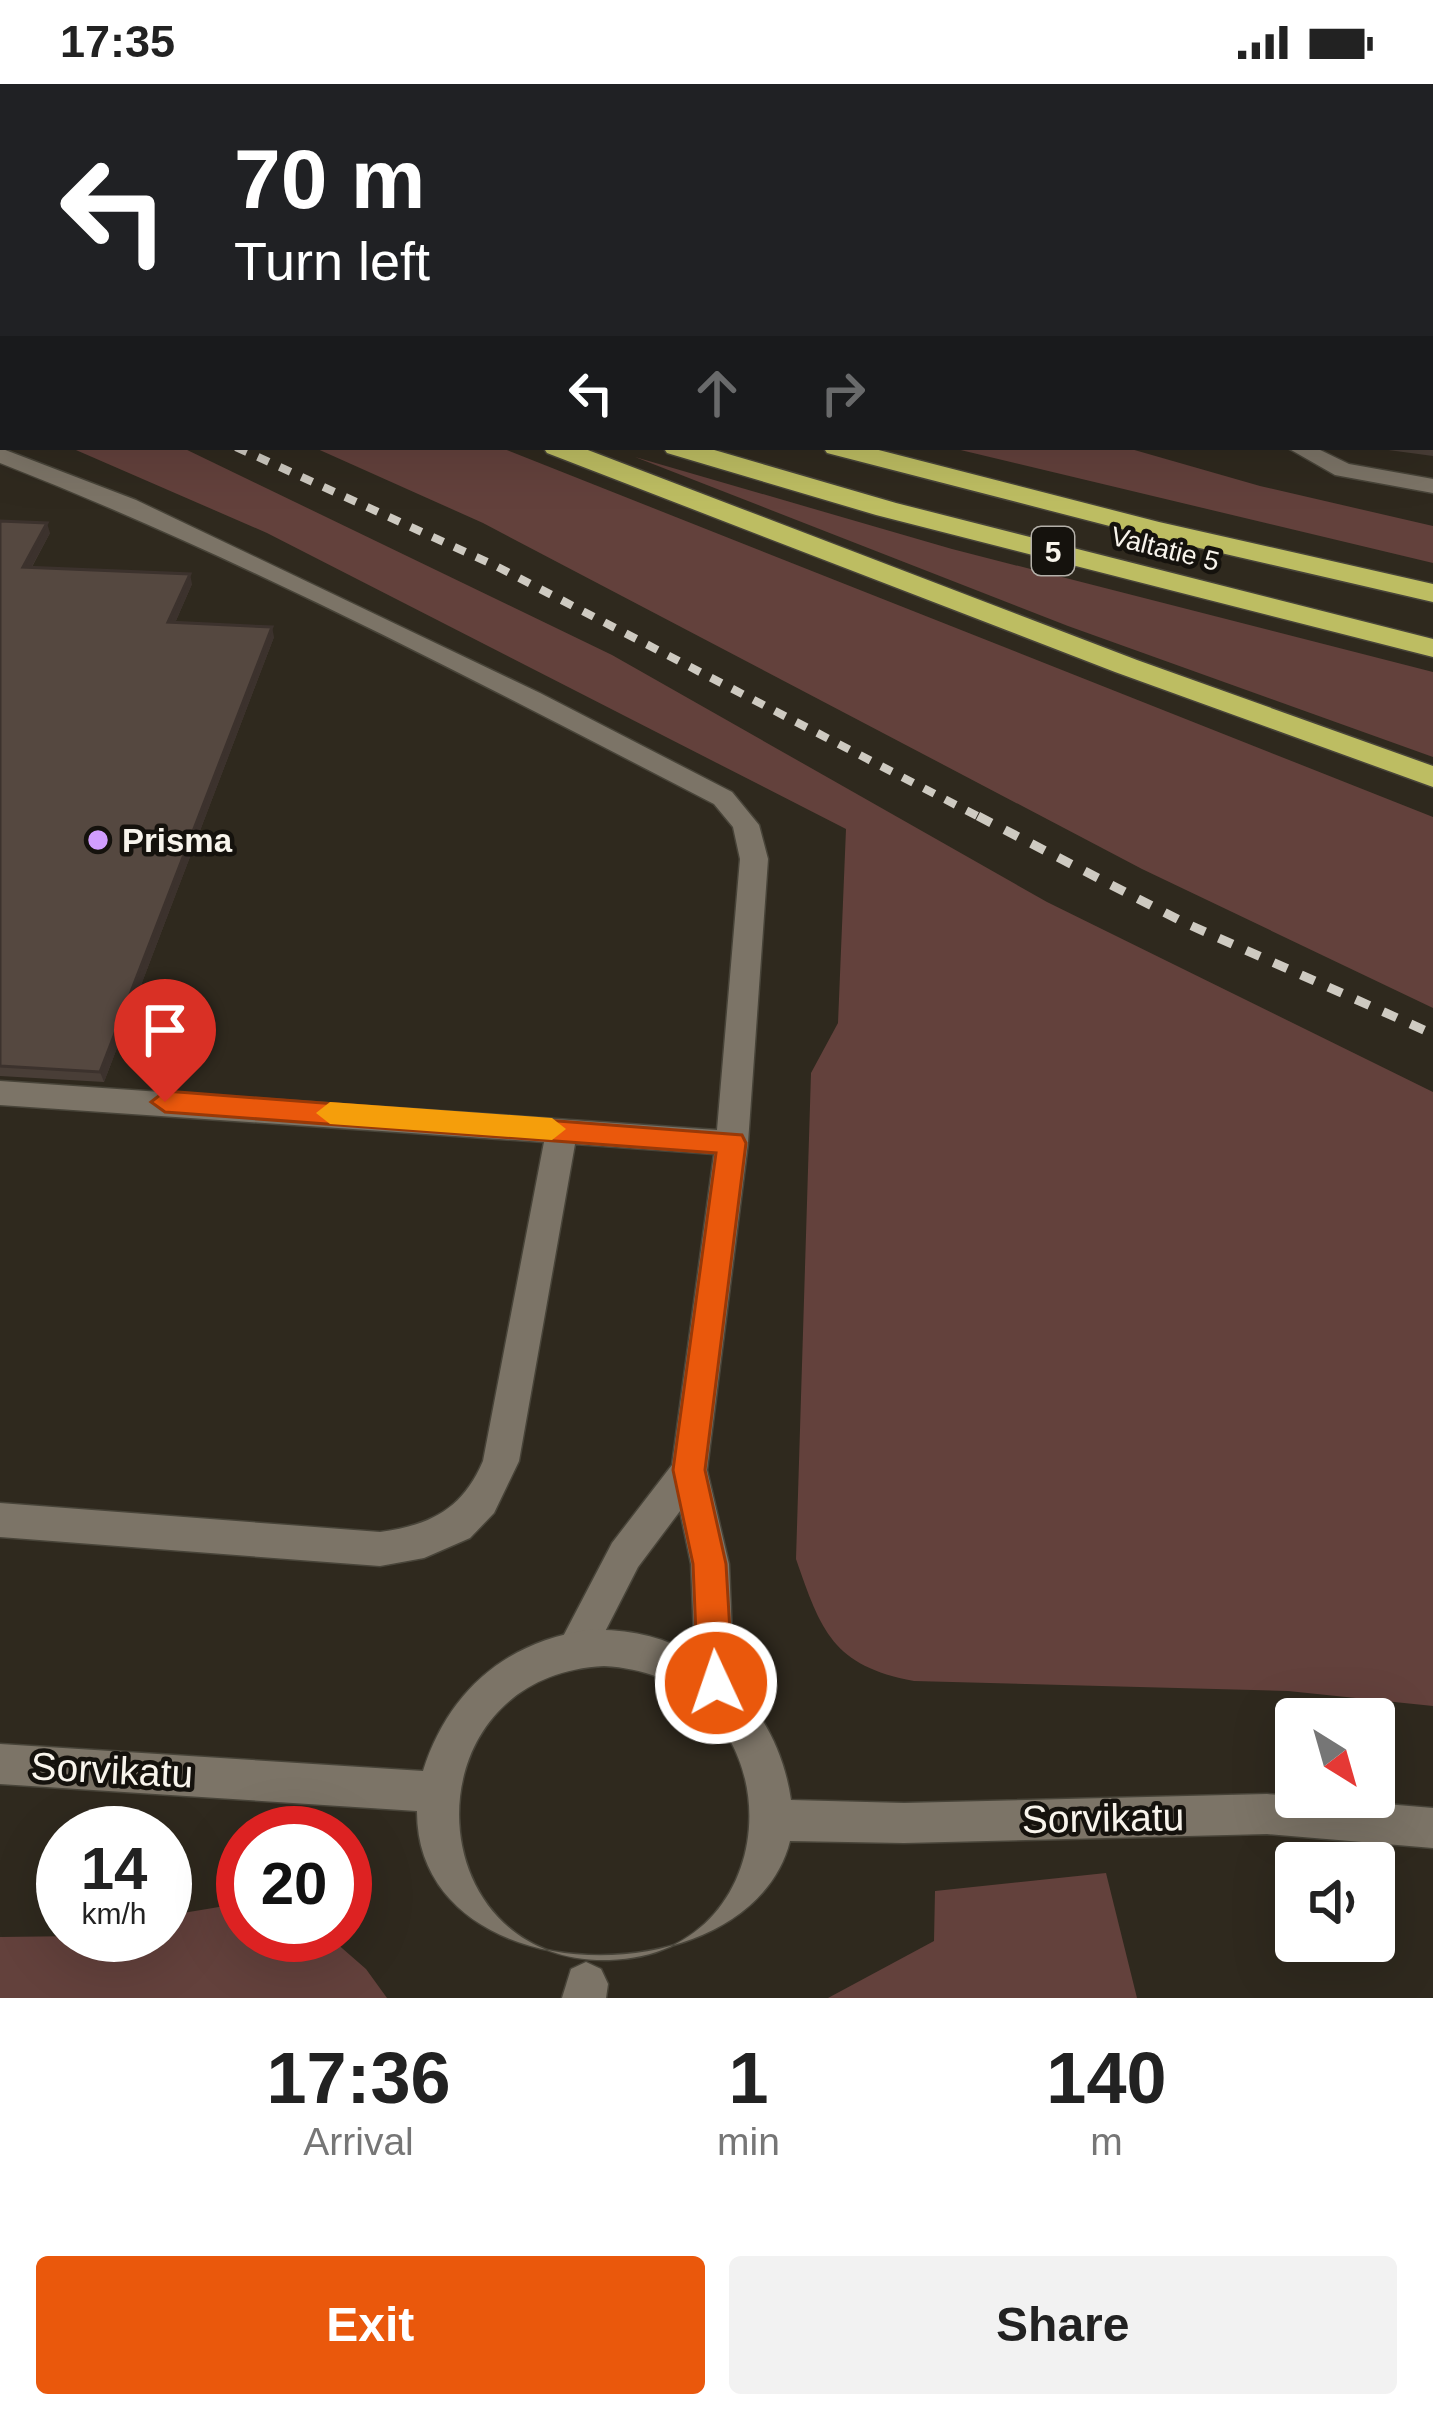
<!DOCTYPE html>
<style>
body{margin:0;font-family:Arial,sans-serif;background:#f2f2f2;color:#222;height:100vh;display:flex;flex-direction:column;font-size:45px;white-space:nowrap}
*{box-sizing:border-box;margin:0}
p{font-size:39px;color:#767676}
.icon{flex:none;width:66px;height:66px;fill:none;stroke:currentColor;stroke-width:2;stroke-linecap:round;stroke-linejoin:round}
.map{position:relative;height:1914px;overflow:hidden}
.side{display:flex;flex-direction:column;background:#fff;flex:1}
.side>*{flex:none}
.guide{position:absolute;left:0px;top:0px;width:1434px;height:366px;box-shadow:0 12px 48px #0002;background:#202124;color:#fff;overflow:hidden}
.needle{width:78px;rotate:143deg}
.controls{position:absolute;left:1275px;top:1614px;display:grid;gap:24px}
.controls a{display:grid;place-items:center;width:120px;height:120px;border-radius:12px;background:#fff;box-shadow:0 12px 48px #0002;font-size:60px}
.speed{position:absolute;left:36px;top:1722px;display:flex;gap:24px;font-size:60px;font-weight:700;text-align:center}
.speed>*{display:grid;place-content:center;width:156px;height:156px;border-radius:50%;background:#fff;box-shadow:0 12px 48px #0002;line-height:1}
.speed small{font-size:30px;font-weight:400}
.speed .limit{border:18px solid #d22;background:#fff;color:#111}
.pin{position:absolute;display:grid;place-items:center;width:102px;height:102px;color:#fff;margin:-123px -51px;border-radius:50% 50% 50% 0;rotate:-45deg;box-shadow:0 0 12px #0007}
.pin .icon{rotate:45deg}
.me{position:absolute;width:132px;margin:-66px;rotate:357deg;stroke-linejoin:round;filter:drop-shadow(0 0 9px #0008)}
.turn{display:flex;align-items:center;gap:42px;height:252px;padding:0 36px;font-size:54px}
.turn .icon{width:156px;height:156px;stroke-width:2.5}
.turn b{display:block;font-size:84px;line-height:102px}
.lanes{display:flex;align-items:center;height:114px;padding:0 36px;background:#0003;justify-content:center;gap:60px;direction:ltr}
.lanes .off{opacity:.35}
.eta{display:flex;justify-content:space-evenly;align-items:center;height:204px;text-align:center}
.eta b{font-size:72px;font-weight:700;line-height:84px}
.cta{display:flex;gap:24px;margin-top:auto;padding:24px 36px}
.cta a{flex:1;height:138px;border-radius:12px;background:#ea580c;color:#fff;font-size:48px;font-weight:700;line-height:138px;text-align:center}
.cta a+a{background:#f2f2f2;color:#222}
.status{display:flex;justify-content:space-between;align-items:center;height:84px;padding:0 60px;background:#fff;direction:ltr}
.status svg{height:33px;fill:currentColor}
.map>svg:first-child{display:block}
.green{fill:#63413c}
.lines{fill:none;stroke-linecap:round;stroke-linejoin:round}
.lane-casing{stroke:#484439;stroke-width:3}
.street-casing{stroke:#484439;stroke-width:3}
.secondary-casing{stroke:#484439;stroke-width:3}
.highway-casing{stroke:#484439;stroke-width:3}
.lane{fill:#7c7467;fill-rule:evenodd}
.street{fill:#7c7467;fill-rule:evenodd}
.secondary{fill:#7c7467;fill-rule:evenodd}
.highway{fill:#bdbd62;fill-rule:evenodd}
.rail-far1{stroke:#cecac1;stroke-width:8;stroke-dasharray:12 12;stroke-linecap:butt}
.rail{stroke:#cecac1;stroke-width:9;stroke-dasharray:15 15;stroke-linecap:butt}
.wall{fill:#493e37}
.shaded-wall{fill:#3c322d}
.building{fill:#554840;stroke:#3c322d;stroke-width:3}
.route{fill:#ea580c;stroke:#983908;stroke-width:3}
.slow{fill:#f59e0b}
.poi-dot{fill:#d19dfe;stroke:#15120d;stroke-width:4.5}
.labels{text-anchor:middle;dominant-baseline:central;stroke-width:9;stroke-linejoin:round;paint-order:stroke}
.far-street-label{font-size:27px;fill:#f8f4ec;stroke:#15120d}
.shield{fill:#15120d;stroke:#b4b0a9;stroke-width:3}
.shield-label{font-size:30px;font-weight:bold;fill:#f8f4ec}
.poi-label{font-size:33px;font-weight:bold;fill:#f8f4ec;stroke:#15120d;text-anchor:start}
.near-street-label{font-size:39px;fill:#f8f4ec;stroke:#15120d}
</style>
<div class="status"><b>17:35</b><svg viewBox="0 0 49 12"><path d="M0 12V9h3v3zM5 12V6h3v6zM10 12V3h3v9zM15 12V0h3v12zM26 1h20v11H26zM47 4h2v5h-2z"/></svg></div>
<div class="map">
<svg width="1433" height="1914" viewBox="0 0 1433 1914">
<rect width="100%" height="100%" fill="#2f291e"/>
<path class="green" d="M0 0H331L338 3H3V90Z
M857 0H1427L873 3Z
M69 363H181L612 571 1047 818 1433 1008V1622L1288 1607 914 1597C833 1582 821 1547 796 1475L811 989 838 939 846 745 267 449Z
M313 363H499L1433 733V924L1142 785 483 439Z
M948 363H1124L1260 402 1433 442V479Z
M635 373 952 465 1433 588V673L1068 542Z
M1106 1789 1137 1914H828L934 1857 935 1807Z
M243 1819V1851H327L366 1885 387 1914H0V1853L165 1851V1832Z"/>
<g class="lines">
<defs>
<path id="lane" d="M1431 265H1433V277H1431Z
M1286 363H1314L1349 380 1433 395V409L1335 391Z
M0 364 136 416 540 609 732 708 759 741 768 775 748 1059 707 1386 729 1480 734 1599 729 1612 715 1618 701 1612 696 1599 691 1480 680 1427 638 1483 589 1579 575 1584 561 1579 556 1566 612 1459 672 1381 714 1070 575 1060 519 1377 494 1429 470 1454 424 1474 380 1482 0 1453V1419L380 1448C430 1441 462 1426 483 1377L544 1058 0 1021V997L717 1046 740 775 733 743 714 720C480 599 245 475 0 379Z"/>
<path id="street" d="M586 1878 601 1885 608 1900 606 1914H562L571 1885Z"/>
<path id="secondary" d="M391 0H414L416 3H393Z
M1431 219H1433V231H1431Z
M588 1546C693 1541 776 1613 791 1716L904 1719 1267 1710 1433 1724V1764L1267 1750 904 1759 790 1757C751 1914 416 1914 417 1727L0 1700V1660L423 1687C448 1608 505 1558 588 1546ZM604 1582C798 1592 796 1872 609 1876 415 1881 405 1592 604 1582Z"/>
<path id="highway" d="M0 103 3 104V118L0 117Z
M0 147 3 148V162L0 161Z
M543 363H580L1137 576 1433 682V703L1115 588 547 369Z
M663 363H704L896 419 1433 555V573L876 431 667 369Z
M823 363H867L1159 438 1433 500V518L1156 454 827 369Z"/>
</defs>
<use href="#lane" class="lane-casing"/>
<use href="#street" class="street-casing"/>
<use href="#secondary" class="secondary-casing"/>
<use href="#highway" class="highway-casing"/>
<use href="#lane" class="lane"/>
<use href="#street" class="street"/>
<use href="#secondary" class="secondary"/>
<use href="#highway" class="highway"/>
<path class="rail-far1" d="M236 363 494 481 983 735"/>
<path class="rail" d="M978 732 1183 838 1433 950"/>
</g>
<path class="wall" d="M1431 271H1433V372L1366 363H1431Z
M0 437 50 449 32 483 192 500 175 539 274 553 104 998 0 992Z"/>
<path class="shaded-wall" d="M47 439 50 449 26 493 23 483Z
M190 490 192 500 171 548 168 538Z
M272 543 274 553 104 998 100 988Z"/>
<path class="building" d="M1431 271H1433V343H1431Z
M0 437 47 439 23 483 190 490 168 538 272 543 100 988 0 982Z"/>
<path class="route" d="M165 1007 742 1051 746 1059 705 1386 726 1480 733 1599 728 1611 716 1616 703 1611 698 1599 693 1480 673 1386 716 1069 165 1028 151 1018Z"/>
<path class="slow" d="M330 1018 552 1034 566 1045 552 1056 330 1040 316 1029Z"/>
<circle class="poi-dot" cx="98" cy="756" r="12"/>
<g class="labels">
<g class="far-street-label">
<text transform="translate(1165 465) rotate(14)">Valtatie 5</text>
</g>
<rect class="shield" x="1032" y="443" width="42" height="48" rx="9"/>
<g class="shield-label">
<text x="1053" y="467">5</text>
</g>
<g class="poi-label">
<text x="122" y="756">Prisma</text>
</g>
<g class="near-street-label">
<text transform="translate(112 1686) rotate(3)">Sorvikatu</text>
<text transform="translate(1103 1734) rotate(-1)">Sorvikatu</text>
</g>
</g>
</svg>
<div class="controls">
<a><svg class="needle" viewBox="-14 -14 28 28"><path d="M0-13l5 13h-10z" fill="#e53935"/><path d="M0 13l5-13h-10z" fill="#767676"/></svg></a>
<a><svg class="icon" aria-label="sound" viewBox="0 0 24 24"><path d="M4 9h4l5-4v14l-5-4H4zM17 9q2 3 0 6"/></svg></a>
</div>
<div class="speed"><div>14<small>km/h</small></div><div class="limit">20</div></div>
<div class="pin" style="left:165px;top:1018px;background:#d93025"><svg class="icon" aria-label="arrive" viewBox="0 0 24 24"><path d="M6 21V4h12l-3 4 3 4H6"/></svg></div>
<svg class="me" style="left:716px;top:1599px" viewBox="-20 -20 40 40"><circle r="17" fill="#ea580c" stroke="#fff" stroke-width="3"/><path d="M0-11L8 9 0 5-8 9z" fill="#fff"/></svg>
<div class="guide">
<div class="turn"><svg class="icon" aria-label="left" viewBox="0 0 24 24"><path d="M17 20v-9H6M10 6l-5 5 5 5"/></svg><div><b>70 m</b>Turn left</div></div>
<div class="lanes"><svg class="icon" aria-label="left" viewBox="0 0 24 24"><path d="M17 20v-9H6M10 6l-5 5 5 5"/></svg><svg class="icon off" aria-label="ahead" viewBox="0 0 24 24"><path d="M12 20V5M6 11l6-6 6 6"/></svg><svg class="icon off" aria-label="right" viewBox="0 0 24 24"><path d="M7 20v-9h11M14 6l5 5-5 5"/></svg></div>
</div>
</div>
<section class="side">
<div class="eta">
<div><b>17:36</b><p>Arrival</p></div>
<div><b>1</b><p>min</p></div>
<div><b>140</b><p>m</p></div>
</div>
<div class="cta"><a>Exit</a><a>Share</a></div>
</section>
